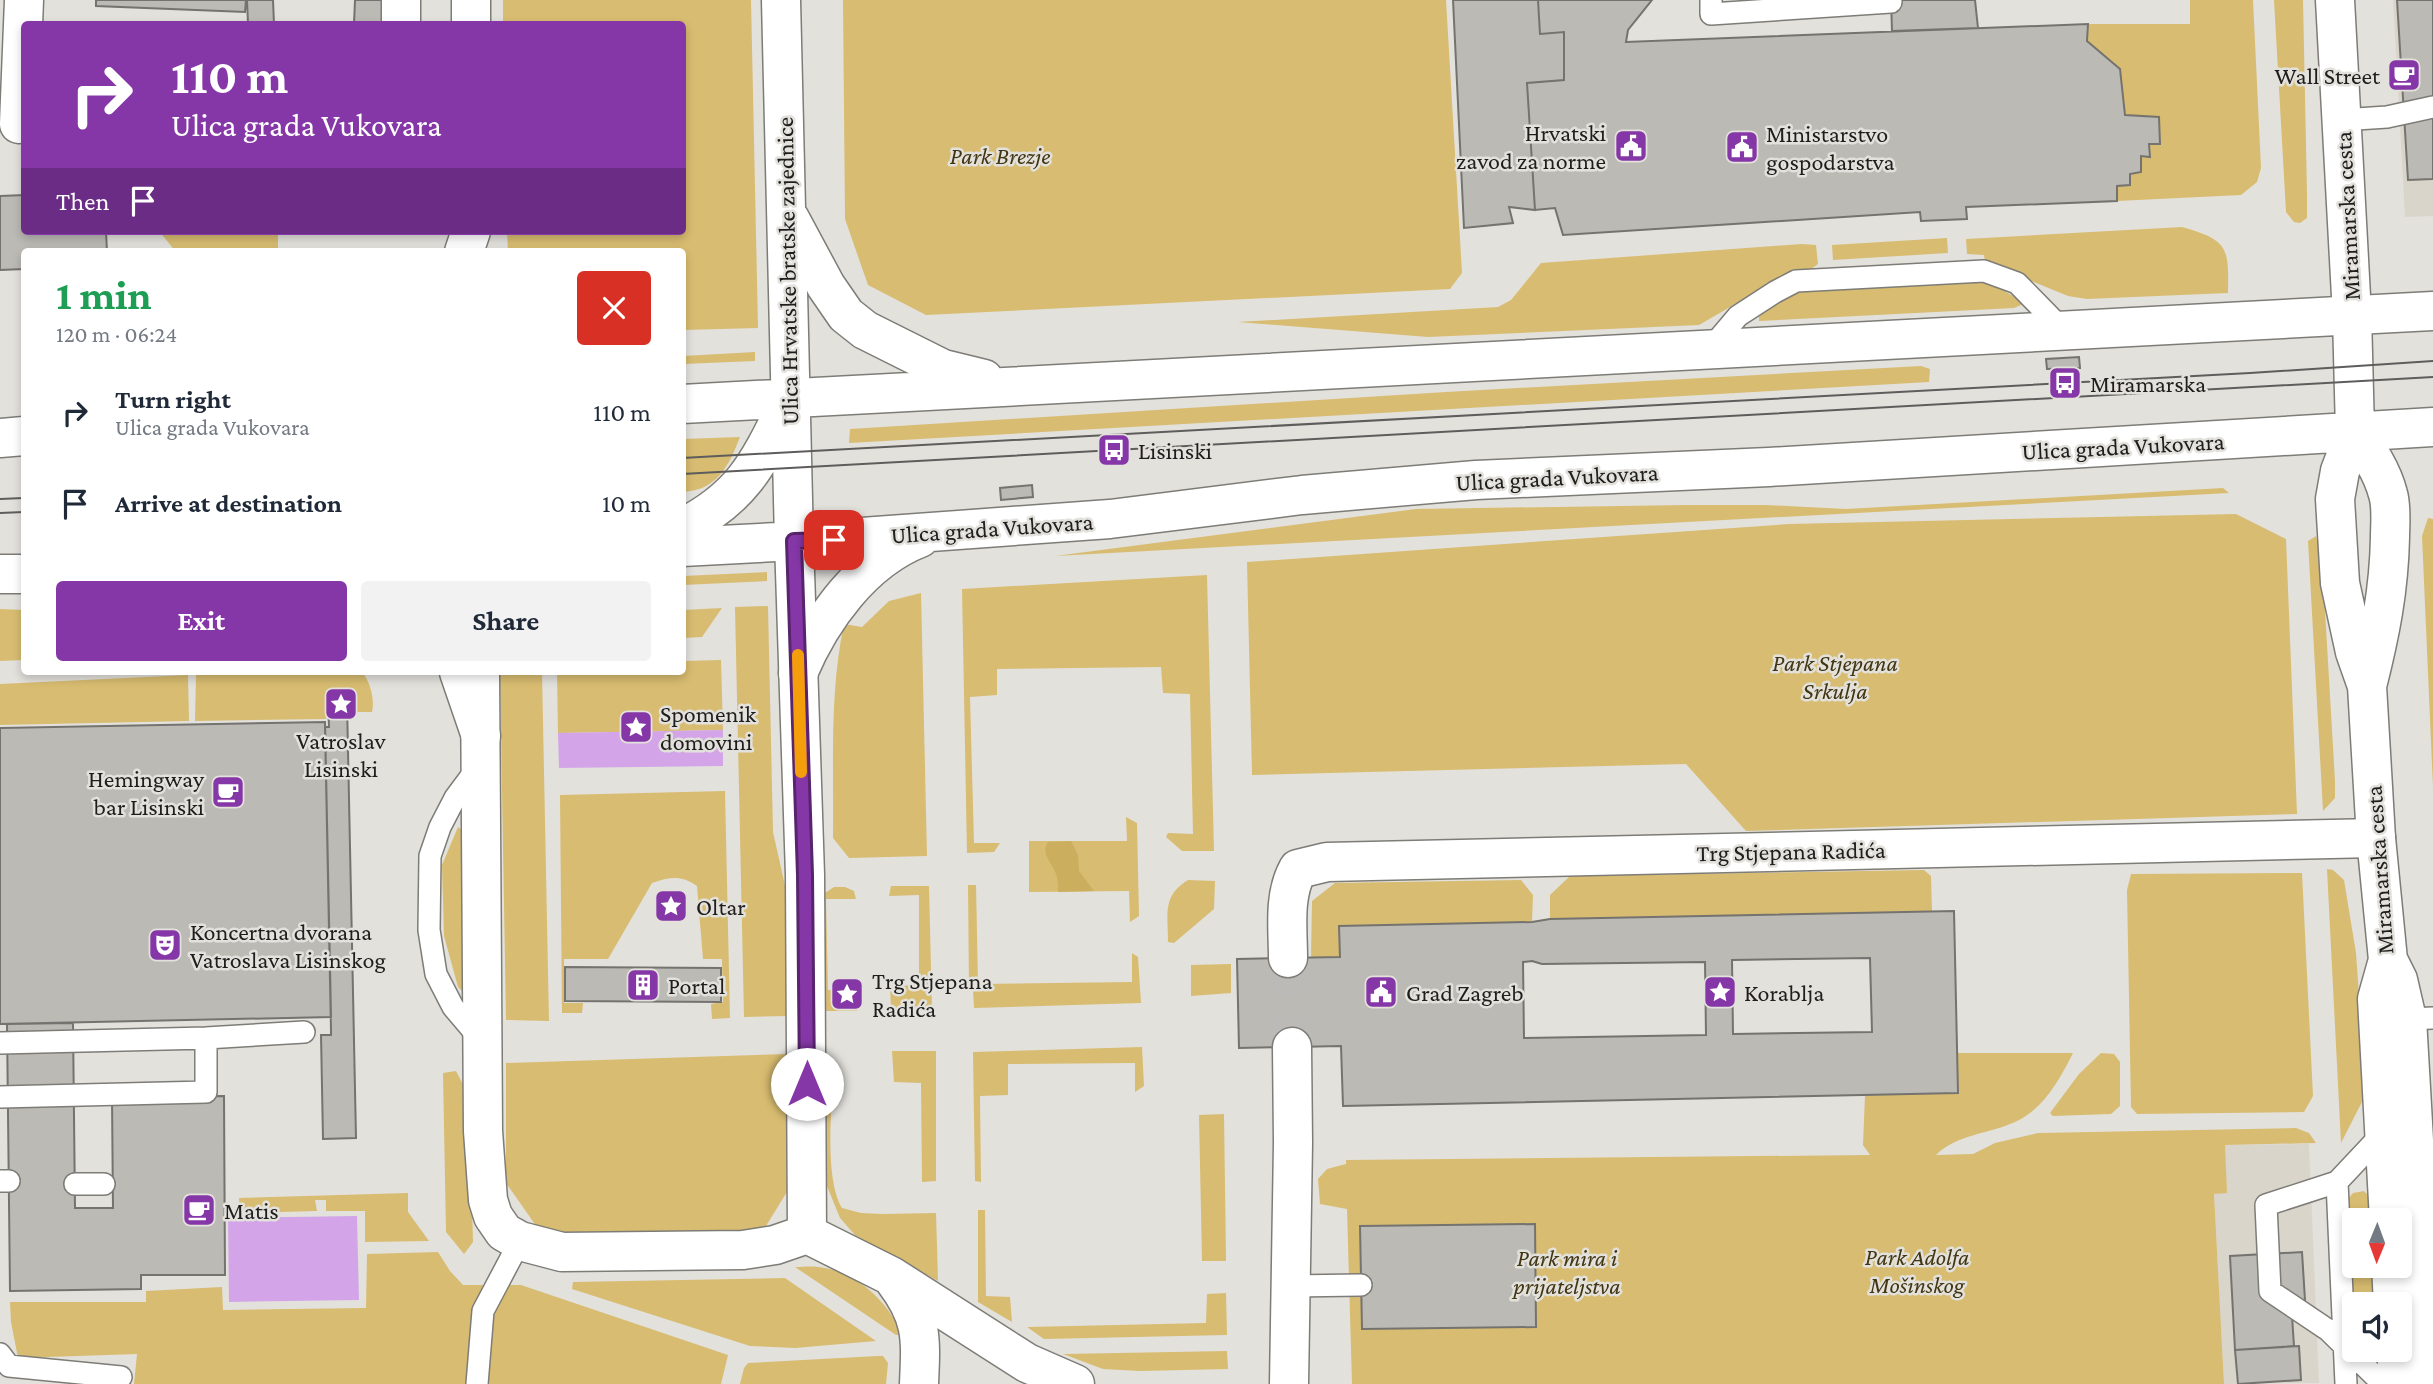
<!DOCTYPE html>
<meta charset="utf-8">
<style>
body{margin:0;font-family:"Crimson Pro",serif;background:#f2f2f3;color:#1f2937;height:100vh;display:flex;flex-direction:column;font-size:26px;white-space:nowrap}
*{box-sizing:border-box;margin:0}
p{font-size:23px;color:#747a83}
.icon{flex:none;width:38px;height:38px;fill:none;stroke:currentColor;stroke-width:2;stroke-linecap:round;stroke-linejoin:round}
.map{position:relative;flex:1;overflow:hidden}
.sheet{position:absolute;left:21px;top:248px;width:665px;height:427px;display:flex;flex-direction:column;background:#fff;border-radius:7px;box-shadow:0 4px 10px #0003}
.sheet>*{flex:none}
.hud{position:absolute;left:21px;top:21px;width:665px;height:214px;border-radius:7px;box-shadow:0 4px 10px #0003;background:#8637a7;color:#fff;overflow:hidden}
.needle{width:46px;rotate:181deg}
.controls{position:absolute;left:2342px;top:1208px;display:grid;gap:14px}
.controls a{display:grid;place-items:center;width:70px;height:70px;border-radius:7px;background:#fff;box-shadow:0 4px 10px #0003;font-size:35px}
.pin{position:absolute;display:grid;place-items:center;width:60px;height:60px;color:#fff;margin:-30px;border-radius:14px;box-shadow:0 4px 10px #0006}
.me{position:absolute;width:77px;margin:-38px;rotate:0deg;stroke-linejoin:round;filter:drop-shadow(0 0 5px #0008)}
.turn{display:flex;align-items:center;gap:24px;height:147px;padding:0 35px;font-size:32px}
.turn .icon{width:91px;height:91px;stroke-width:2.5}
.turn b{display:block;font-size:49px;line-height:60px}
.then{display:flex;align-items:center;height:66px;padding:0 35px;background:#0003;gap:14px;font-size:26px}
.round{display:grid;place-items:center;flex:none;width:74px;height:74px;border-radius:7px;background:#f2f2f3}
.head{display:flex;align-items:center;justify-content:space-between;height:119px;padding:0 35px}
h1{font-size:42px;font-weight:700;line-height:52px;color:#1e9e55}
.action{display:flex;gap:14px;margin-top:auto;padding:14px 35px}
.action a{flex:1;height:80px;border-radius:7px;background:#8637a7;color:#fff;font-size:28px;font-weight:700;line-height:80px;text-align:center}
.action a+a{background:#f2f2f3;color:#1f2937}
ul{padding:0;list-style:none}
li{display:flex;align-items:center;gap:21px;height:91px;padding:0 35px}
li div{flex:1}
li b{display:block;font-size:26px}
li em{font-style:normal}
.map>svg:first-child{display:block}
.built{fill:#dad5ca}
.green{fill:#d8bc71}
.forest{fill:#ccae5f}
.water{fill:#d3a5e8}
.building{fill:#bbbab5;stroke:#74736f;stroke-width:2;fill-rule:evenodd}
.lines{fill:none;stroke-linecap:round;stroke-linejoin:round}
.street-tunnel{stroke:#bcbab6;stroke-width:38;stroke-dasharray:38 19;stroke-linecap:butt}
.lane-casing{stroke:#7d7c77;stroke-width:24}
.street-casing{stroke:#7d7c77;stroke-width:41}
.secondary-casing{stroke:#7d7c77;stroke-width:41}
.lane{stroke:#fff;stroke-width:21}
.street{stroke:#fff;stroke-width:38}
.secondary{stroke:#fff;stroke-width:38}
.tram{stroke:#5e5d5b;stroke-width:2}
.route-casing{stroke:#57246d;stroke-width:18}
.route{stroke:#8637a7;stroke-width:12}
.slow{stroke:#f59e0b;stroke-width:12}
.labels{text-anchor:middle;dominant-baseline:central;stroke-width:5;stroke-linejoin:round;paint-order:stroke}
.poi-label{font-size:24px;fill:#1f1e1d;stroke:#e3e1dc;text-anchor:start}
.park-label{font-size:24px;font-style:italic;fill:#423512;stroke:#e3e1dc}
.street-label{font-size:24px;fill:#1f1e1d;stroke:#e3e1dc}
</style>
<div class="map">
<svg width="2433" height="1384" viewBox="0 0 2433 1384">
<rect width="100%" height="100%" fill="#e3e1dc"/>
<path class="built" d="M2393 0H2433V216L2405 217Z
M2309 1144 2319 1383 2224 1384 2214 1194 2226 1192 2225 1145Z"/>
<path class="green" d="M503 0H751L758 328 683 330 682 252H508L507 231H682V24H503Z
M843 0H1446L1462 273 1450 289 926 315 868 285 845 219Z
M2190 0H2253L2261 168 2257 182 2241 195 2117 201V186L2130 185V174L2141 172V156H2150L2149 144H2159V118L2125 115 2120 69 2087 41 2088 24H2190Z
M2274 0H2303L2307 194V218L2300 223 2294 222 2286 212Z
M2182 227C2228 240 2229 247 2228 293L2087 299 2068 296 1985 262 1984 255 1967 254 1966 239Z
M159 231H278V251L176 252Z
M1947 238 1948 253 1833 260 1832 245Z
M1802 244 1816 245 1818 264 1811 269 1787 274 1699 325 1428 337 1238 322 1498 307 1511 300 1541 263Z
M1988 281 2021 301V305L2014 308 1759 321V315L1791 293 1809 290Z
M755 352V361L683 364V356Z
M1921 366 1930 369 1929 382 849 443 850 429 1446 392Z
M740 437C729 466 717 490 683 492V439Z
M2223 488 2229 493 1055 556 1416 509 1686 505H1766L1846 509Z
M2236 514 2286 539 2297 814 1746 831 1686 764 1252 775 1247 562 1789 524Z
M2428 518 2433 519V787L2422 536Z
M2316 536 2322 560 2335 781V798L2323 811 2308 541Z
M767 572V581L683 585V576Z
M1207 575 1214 851H1182L1166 837 1168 833 1193 834 1190 694 1163 693 1161 667 997 669V695L970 697 974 843H1000L994 852 967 853 962 589Z
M921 593 927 856 849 858 833 838C834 767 829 694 844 624L862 627 889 601Z
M768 606 773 832 786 890 788 1016 744 1017 735 607Z
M722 608 702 637 683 638V610Z
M0 609 24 610V660L0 661Z
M721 660 723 730 558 733 557 672H682L683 661Z
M243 672H362C370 681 375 700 372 712H349L348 699 326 701V719L195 721 196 675Z
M500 672H542L549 1021 506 1020Z
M188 675 189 721 0 725V684Z
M725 791 730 1018 712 1019 711 1004 723 1002 722 959H703L697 886C681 875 670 877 652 883L608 959H564V1003H583L582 1013H562L560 795Z
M1126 817 1137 823 1139 916 1130 922 1129 891 1029 892V841H1127Z
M458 827 463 831V992L458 987 444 936 442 865Z
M2327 869 2333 870 2344 880 2356 953 2366 1094 2341 1143Z
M1924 870 1931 876 1932 911 1550 919V895L1570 876Z
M2302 873 2313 1096 2304 1112 2137 1114 2131 1107 2127 890 2131 874Z
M1188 880 1215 881 1214 909 1174 943 1168 942C1168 914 1162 896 1188 880Z
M1521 880 1533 895 1532 922 1340 926V957H1311L1312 901 1335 883Z
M968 885H976L978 984 1132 982V953L1138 957 1141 1003 974 1008 973 990 969 989Z
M891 886H929L932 1010H891L890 986 919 985V895L889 896Z
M834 887H845L854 891 856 899H826L828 990 857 991V1011H825L822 900 825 893Z
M1231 964V993L1191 996V965Z
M1142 1047 1144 1086 1135 1092V1063L1008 1064V1095L980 1096 981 1182 975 1181 973 1052Z
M892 1051H936V1181L922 1182 921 1083 894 1082Z
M1957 1053H2073C2060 1079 2043 1110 2015 1122 1989 1134 1957 1134 1936 1155L1973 1154 1995 1143 2038 1133 2296 1128 2309 1133 2316 1143 2225 1145 2227 1193 2214 1194 2224 1384H1352L1347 1209 1320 1204 1318 1179 1327 1169 1346 1164V1160L1870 1155 1863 1145 1865 1095 1957 1093Z
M2101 1053 2114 1054 2120 1062V1106L2111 1114 2053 1116 2050 1113 2079 1074Z
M787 1054 790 1187 766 1226 736 1240 564 1242 539 1230 506 1183V1063Z
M827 1054V1071L833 1072C832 1109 824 1177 842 1208L861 1213 882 1214 936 1213 938 1281 855 1235 840 1218 827 1186 823 1059Z
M456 1071 469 1096 473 1242 464 1254 446 1232 443 1073Z
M1224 1114 1226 1261H1202L1199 1115Z
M2364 1191 2374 1201 2375 1220H2354V1265H2377L2379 1304H2354V1334L2348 1199 2353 1193Z
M408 1193V1212L429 1241 365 1242V1211H326V1200H315L317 1211 240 1213 239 1198Z
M978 1210H985L986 1296 1010 1297 1012 1322 978 1302Z
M438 1252 450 1271 463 1285H521L728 1355 721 1384H134L137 1354 18 1358 11 1322 10 1302H146V1291L222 1287 223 1310 366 1308 367 1254Z
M795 1267C802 1267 811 1266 818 1267 854 1270 889 1301 901 1334L896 1335Z
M785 1278 876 1341 795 1348 750 1346 572 1289 573 1282Z
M1226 1293 1227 1335 1044 1339 1027 1327 1206 1323 1207 1294Z
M1227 1351 1228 1369 1140 1371 1103 1369 1063 1354Z
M877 1356H883L888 1363 886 1384H740L744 1368 748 1363Z"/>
<path class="forest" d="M1071 841 1078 855 1079 871 1094 891 1058 892C1058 886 1058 879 1056 874 1052 862 1040 854 1048 842Z"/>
<path class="water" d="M723 730V766L559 768 558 733Z
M357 1216 359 1300 229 1302 228 1218Z"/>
<path class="building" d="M96 0H246L245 12 96 6Z
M247 0H273L274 24H248Z
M355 0H383L382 24H354Z
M1453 0H1538L1540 34 1564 32V80L1527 83 1535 210 1509 207 1513 223 1464 228Z
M1538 0H1652L1628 30 1626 42 2088 24 2087 41 2120 69 2125 115 2159 117 2160 144H2149L2150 157 2141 156V172L2130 174V185L2117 186V201L1966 207 1967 219 1921 221 1920 212 1563 235 1555 208 1535 210 1527 83 1564 80V32L1540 34Z
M1891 0H1975L1978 28 1892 31Z
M2397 0H2433V179L2408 180Z
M24 195V231H106L107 252H24V269L0 270V196Z
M2079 357 2080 368 2047 369 2046 359Z
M1032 485 1033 497 1001 500 1000 488Z
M328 702H347L356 1138 323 1139 321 1035H331V1031L325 727H329Z
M325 722 331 1017 0 1024V728Z
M1954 911 1958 1093 1343 1106 1341 1046 1239 1048 1237 959 1340 957 1339 926 1532 922 1550 919ZM1870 958 1872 1032 1733 1034 1732 960ZM1532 961 1542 964 1705 962 1706 1035 1524 1038 1523 962Z
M565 967 721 968V1002L565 1001Z
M73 1023 75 1208H113L112 1097 224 1096 225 1275H141V1289L10 1291 7 1024Z
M1535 1224 1536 1327 1362 1329 1360 1226Z
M2302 1252 2305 1300 2291 1301 2294 1346 2235 1350 2230 1256Z
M2299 1346 2301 1380 2238 1384 2235 1350Z"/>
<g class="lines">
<path class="street-tunnel" d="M1288 958 1292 1047"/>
<defs>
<path id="lane" d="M1711 0V14L1891 2
M2341 120 2387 117 2433 107
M1710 349 1738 316 1775 292 1796 281 1984 271 2017 283 2064 331
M478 767 455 798 440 827 430 856 429 930 436 974 453 1007 481 1040
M2407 1019 2433 1018
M0 1043 206 1038 304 1032
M0 1097 206 1092V1038
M0 1181H9
M2337 1182 2346 1384
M75 1184H104
M1290 1286 1361 1285
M0 1354 9 1366 121 1377
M477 1384 483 1311 520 1241
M2383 1384 2328 1330 2270 1291 2266 1205 2337 1182 2384 1132"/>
<path id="street" d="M2335 0 2352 315
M401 24V0
M19 124 24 0
M794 541 805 875 807 1234
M480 672 483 1131 488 1200 493 1216 504 1232 520 1241 562 1252 743 1250 775 1245 807 1234 891 1276 1027 1363 1075 1384
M1288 958C1288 929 1283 896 1298 869L1327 862 2376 838
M894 1280C923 1318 921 1338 919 1384
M1289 1384 1293 1143 1292 1047"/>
<path id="secondary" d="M471 0V24
M781 0 794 541
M790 219 826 286 846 315 865 330 943 369 984 379
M464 252 471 231
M2352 315 2355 432 2340 471 2335 499 2340 583 2355 652 2367 686 2376 838 2388 960 2377 999 2389 1220
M682 404 2433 311
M2355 432C2369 452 2382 471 2388 494 2392 507 2390 524 2390 537 2389 590 2380 635 2367 686
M0 438 24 436
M682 528C744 497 759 462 788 403
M682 547 834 539 1110 519 1302 495 1476 480 1769 467 2433 427
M0 574H24
M459 672 481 736
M798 673C821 618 863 560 920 538
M2388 960 2398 980 2407 1019 2428 1384
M2391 1265 2393 1304
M2396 1349 2398 1384"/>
</defs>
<use href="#lane" class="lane-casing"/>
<use href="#street" class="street-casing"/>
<use href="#secondary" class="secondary-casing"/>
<use href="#lane" class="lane"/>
<use href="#street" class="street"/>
<use href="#secondary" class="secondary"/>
<path class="tram" d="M682 458 2250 373 2433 361
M682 474 2433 377
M0 499 24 498
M0 513 24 512"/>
</g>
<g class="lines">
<defs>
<path id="route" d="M807 1084 805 875 794 541 834 540"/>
</defs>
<use href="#route" class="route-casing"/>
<use href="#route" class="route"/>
<path class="slow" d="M798 655 801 772"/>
</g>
<defs>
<symbol id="cafe-square" viewBox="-11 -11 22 22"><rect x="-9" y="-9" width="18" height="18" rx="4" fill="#8637a7" stroke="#e3e1dc"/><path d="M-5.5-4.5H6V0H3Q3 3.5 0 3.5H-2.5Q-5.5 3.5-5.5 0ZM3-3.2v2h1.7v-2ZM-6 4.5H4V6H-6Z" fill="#fff"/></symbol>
<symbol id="civic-square" viewBox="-11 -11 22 22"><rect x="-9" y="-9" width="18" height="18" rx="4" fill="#8637a7" stroke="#e3e1dc"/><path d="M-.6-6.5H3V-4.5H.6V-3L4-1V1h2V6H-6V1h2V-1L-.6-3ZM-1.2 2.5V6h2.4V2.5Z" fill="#fff"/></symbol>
<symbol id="bus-square" viewBox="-11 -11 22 22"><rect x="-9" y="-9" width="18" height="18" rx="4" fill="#8637a7" stroke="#e3e1dc"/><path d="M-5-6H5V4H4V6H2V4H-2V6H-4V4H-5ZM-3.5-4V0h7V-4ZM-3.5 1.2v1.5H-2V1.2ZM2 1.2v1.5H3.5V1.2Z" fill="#fff"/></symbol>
<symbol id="sight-square" viewBox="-11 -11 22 22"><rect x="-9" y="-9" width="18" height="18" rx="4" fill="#8637a7" stroke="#e3e1dc"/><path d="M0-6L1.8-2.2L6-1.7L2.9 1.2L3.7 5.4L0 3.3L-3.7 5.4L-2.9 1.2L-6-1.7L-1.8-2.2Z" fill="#fff"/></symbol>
<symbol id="theatre-square" viewBox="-11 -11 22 22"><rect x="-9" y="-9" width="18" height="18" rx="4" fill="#8637a7" stroke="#e3e1dc"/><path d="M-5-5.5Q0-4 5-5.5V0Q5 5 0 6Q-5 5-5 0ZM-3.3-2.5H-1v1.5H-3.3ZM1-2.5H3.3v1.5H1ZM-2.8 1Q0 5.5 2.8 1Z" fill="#fff"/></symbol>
<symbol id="building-square" viewBox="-11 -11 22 22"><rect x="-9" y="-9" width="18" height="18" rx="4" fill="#8637a7" stroke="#e3e1dc"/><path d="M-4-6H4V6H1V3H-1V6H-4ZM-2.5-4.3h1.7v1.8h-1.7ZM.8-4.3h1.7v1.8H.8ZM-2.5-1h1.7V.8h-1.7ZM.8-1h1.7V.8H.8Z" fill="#fff"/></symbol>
</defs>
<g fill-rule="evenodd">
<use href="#cafe-square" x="2385" y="56" width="38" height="38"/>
<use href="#civic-square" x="1612" y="127" width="38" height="38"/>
<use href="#civic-square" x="1723" y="128" width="38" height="38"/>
<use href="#bus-square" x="2046" y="364" width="38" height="38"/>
<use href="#bus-square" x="1095" y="431" width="38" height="38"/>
<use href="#sight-square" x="322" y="685" width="38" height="38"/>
<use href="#sight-square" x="617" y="708" width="38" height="38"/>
<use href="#cafe-square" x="209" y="773" width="38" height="38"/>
<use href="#sight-square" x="652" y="887" width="38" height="38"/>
<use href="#theatre-square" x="146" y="926" width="38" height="38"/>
<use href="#building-square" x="624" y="966" width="38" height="38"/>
<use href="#civic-square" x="1362" y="973" width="38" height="38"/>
<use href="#sight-square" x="1701" y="973" width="38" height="38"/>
<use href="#sight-square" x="828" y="975" width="38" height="38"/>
<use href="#cafe-square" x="180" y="1191" width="38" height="38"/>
</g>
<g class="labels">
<g class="poi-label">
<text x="2380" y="75" text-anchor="end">Wall Street</text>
<text x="1606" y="132" text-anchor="end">Hrvatski<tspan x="1606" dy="28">zavod za norme</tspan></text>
<text x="1766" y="133">Ministarstvo<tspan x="1766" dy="28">gospodarstva</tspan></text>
<text x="2090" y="383">Miramarska</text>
<text x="1138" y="450">Lisinski</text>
<text x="660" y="713">Spomenik<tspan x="660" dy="28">domovini</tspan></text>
<text x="341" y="740" text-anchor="middle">Vatroslav<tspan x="341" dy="28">Lisinski</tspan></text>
<text x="204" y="778" text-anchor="end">Hemingway<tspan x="204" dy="28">bar Lisinski</tspan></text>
<text x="696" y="906">Oltar</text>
<text x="190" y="931">Koncertna dvorana<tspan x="190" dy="28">Vatroslava Lisinskog</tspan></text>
<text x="872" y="980">Trg Stjepana<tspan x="872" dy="28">Radića</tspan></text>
<text x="668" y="985">Portal</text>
<text x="1406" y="992">Grad Zagreb</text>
<text x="1744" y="992">Korablja</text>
<text x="224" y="1210">Matis</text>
</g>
<g class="park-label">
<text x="1000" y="155">Park Brezje</text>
<text x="1835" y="662">Park Stjepana<tspan x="1835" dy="28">Srkulja</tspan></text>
<text x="1917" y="1256">Park Adolfa<tspan x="1917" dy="28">Mošinskog</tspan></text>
<text x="1567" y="1257">Park mira i<tspan x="1567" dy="28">prijateljstva</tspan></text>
</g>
<g class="street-label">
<text transform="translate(2347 216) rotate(-93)">Miramarska cesta</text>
<text transform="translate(787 271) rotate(-91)">Ulica Hrvatske bratske zajednice</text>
<text transform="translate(2123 446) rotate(-3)">Ulica grada Vukovara</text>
<text transform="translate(1557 477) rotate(-3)">Ulica grada Vukovara</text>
<text transform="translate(992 528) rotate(-4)">Ulica grada Vukovara</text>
<text transform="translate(1791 851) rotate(-1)">Trg Stjepana Radića</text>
<text transform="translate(2379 870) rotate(-94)">Miramarska cesta</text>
</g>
</g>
</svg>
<div class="controls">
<a><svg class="needle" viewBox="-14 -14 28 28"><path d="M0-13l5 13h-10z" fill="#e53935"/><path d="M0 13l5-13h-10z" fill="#747a83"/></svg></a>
<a><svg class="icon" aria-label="sound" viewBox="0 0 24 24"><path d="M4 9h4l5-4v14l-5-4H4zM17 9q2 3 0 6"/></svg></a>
</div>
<div class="pin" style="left:834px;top:540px;background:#d93025"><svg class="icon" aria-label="arrive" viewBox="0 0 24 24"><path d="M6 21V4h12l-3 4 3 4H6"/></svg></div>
<svg class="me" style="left:807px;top:1084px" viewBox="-20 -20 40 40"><circle r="19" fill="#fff"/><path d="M0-13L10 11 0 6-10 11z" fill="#8637a7"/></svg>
<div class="hud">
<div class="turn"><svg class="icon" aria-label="right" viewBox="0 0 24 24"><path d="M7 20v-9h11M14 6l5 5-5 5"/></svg><div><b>110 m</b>Ulica grada Vukovara</div></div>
<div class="then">Then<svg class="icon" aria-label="arrive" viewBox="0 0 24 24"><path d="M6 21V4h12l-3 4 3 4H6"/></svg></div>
</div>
<section class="sheet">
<div class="head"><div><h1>1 min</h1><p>120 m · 06:24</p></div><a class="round" style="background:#d93025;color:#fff"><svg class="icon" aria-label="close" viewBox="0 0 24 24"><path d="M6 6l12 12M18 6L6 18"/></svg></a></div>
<ul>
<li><svg class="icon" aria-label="right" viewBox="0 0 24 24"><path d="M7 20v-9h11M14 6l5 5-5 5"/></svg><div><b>Turn right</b><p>Ulica grada Vukovara</p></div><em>110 m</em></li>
<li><svg class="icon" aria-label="arrive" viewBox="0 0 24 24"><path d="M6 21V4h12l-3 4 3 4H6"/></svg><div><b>Arrive at destination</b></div><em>10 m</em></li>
</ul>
<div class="action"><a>Exit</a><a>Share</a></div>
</section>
</div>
